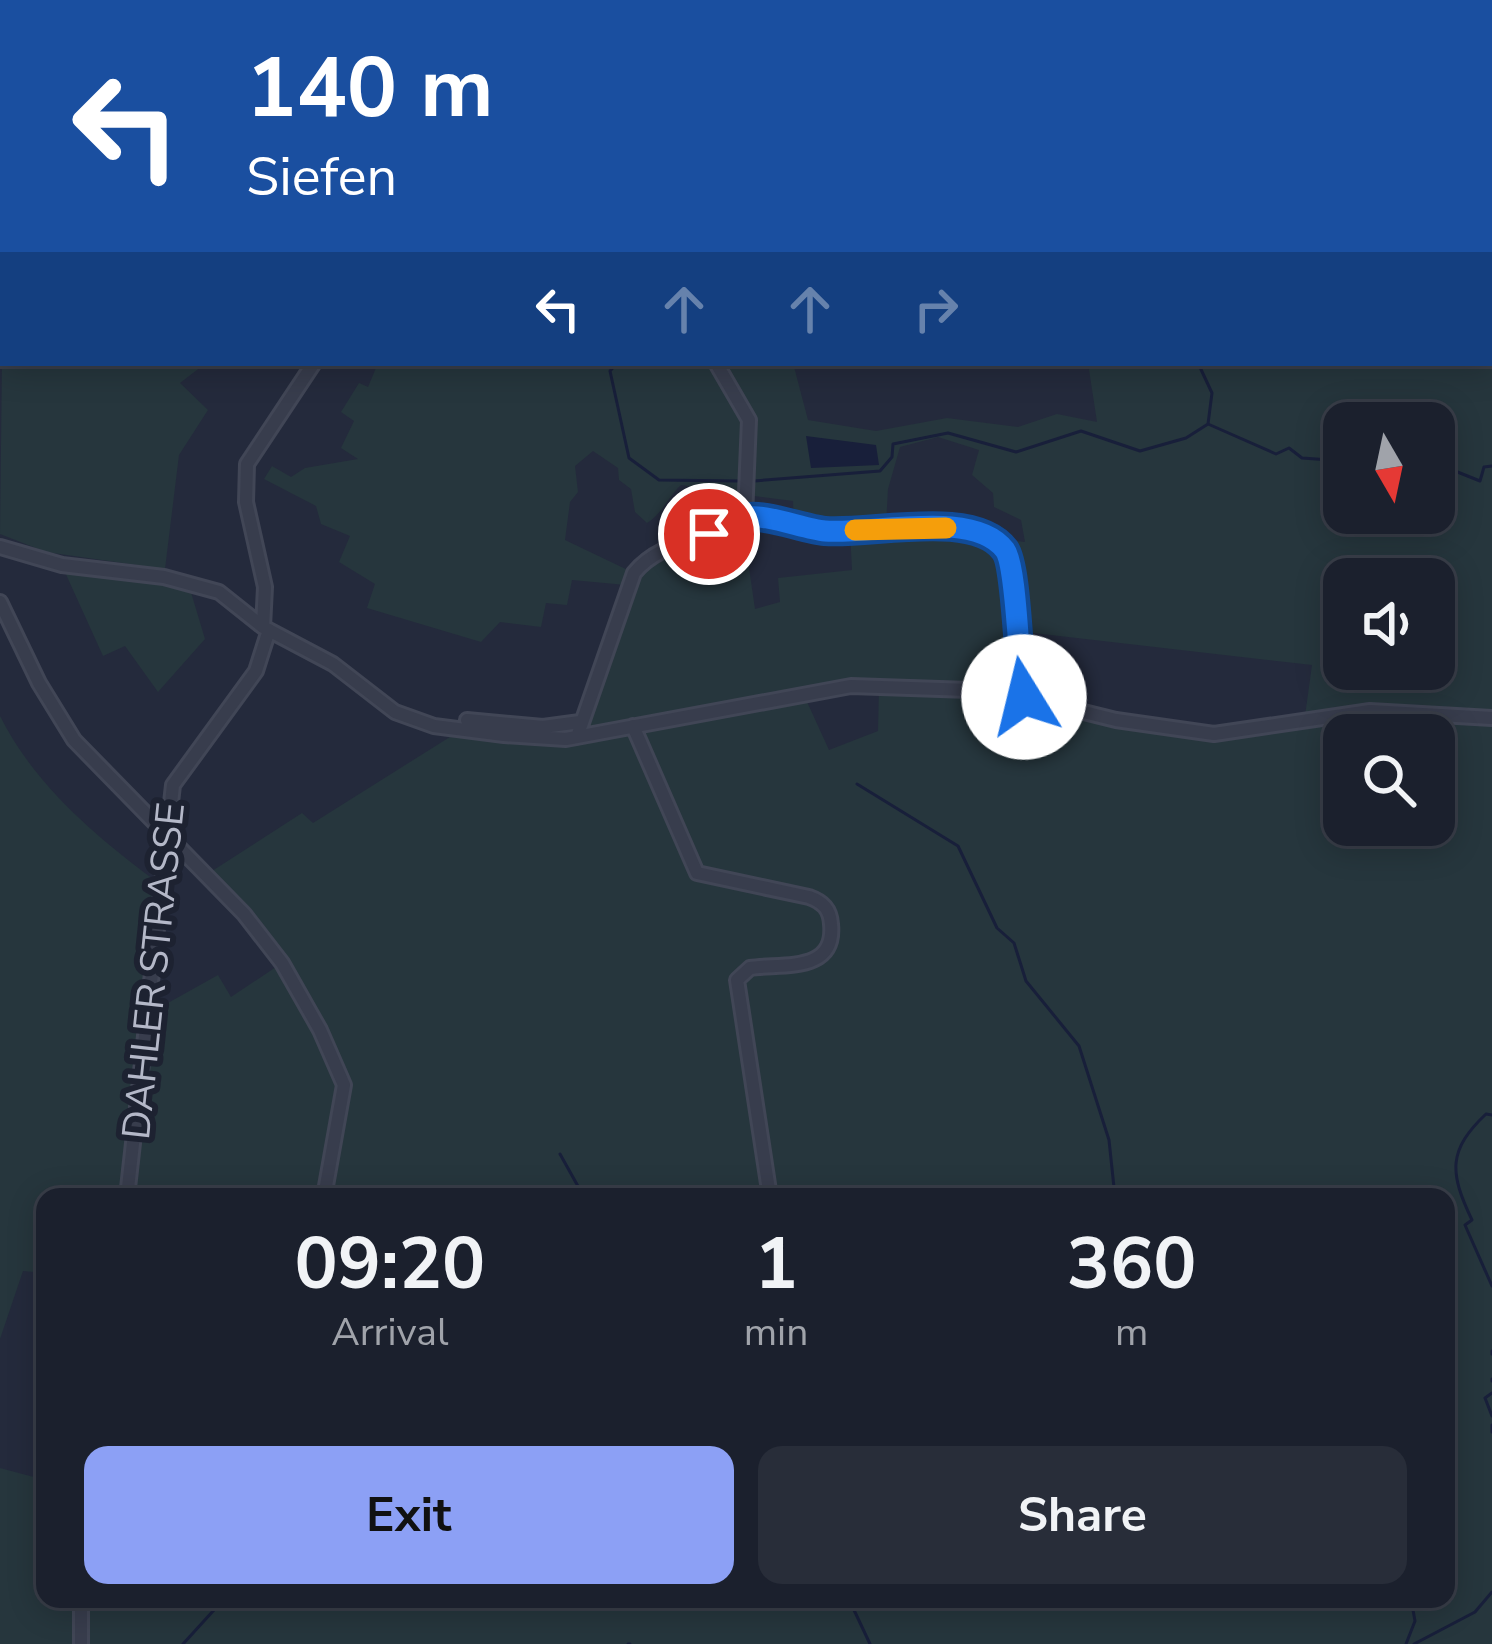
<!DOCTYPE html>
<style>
body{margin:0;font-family:"Nunito Sans",sans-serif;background:#282d39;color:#f1f3f6;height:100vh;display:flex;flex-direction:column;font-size:45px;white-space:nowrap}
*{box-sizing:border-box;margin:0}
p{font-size:39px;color:#a0a3aa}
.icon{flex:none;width:66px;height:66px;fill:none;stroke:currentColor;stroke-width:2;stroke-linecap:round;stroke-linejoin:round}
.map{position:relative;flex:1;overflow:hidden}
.side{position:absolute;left:36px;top:1188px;width:1419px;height:420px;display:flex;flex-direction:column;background:#1b202d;border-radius:24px;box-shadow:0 6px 30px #0003,0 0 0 3px #393e49}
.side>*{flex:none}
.guide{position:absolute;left:0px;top:0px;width:1494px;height:366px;box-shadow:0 6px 30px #0003,0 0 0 3px #393e49;background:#1a4fa0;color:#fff;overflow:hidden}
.needle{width:78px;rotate:171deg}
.fabs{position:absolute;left:1323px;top:402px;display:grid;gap:24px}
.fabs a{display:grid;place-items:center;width:132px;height:132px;border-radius:24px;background:#1b202d;box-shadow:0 6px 30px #0003,0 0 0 3px #393e49;font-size:60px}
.pin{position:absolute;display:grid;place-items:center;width:102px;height:102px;color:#fff;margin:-51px;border:6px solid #fff;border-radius:50%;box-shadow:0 3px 12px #0007}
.me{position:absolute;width:132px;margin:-66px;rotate:351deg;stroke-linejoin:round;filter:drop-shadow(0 0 9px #0008)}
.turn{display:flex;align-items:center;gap:42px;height:252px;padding:0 48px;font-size:54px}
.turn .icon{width:156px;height:156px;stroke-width:2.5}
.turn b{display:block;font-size:84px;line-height:102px}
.lanes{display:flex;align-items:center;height:114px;padding:0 48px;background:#0003;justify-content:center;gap:60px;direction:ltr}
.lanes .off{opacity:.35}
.eta{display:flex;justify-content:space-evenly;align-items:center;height:204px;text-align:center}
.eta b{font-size:72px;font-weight:700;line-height:84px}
.action{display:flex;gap:24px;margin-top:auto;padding:24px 48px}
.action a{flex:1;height:138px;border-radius:24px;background:#8ca0f5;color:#111;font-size:48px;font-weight:700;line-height:138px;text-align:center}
.action a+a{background:#282d39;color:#f1f3f6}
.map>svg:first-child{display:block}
.green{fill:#26363d;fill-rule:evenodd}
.water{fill:#181f3a}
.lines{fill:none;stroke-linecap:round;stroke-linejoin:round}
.stream{stroke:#181f3a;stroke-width:3}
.minor-casing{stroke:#414656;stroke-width:18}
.major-casing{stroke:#414656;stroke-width:21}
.minor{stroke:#383d4d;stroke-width:12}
.major{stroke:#565b6d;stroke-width:15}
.route-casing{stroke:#114b97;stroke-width:30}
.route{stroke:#1a73e8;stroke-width:21}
.slow{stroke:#f59e0b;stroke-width:21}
.labels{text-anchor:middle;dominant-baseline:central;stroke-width:12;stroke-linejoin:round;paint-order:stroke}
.street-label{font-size:39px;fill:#b4b8c8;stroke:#1d2231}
</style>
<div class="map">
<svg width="1492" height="1644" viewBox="0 0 1492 1644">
<rect width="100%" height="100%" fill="#242a3c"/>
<path class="green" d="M1207 0H1492V1644H0V1468L45 1480V1599H1446V1197H45V1273L23 1271 0 1339V716C34 784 94 835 153 879L138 1109 150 1013 218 975 231 997 282 963 209 873 302 813 313 823 461 730 577 737 626 585 572 580 567 605 546 603 541 627 500 622 481 642 367 608 375 584 339 562 350 536 321 524 316 506 264 479 272 466 291 477 305 468 358 459 341 448 354 421 341 412 359 383 368 387 378 363H793L808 420 876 431 947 418 1018 427 1057 414 1097 422 1088 363H1491V3ZM1344 423H1434V513H1344ZM938 437 979 450 972 475 993 493 994 507 1021 520 1025 542 886 526 888 489 900 447ZM593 451 618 468 619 480 631 489 635 512 647 523C663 513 667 498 681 485 704 487 719 499 741 500L746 495 793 501 794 526 850 531 852 570 778 578 780 602 755 609 748 561 710 562 709 534 644 561 634 573 565 540 570 502 578 492 575 466ZM1344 579H1434V669H1344ZM1016 631 1312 665 1304 723 1185 730 1025 697ZM879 687 878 731 829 750 803 693ZM1344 735H1434V825H1344Z
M3 270V363H206L180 383 208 410 179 455 165 569 46 552 0 534Z
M64 570 190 589 205 639 158 692 125 646 103 656Z"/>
<path class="water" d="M806 436 876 445 879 465 811 468Z"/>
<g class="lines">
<path class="stream" d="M871 3V0
M617 363 610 371 629 458 659 480 739 481
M1198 363 1212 393 1208 424 1276 454 1289 448 1302 458 1344 461
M1434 477 1446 482 1455 471 1480 481 1484 467 1492 466
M754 481 880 471 892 457 893 444 948 433 1016 452 1081 431 1140 451 1186 438 1208 424
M857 784 958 846 997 928 1014 943 1026 981 1079 1046 1109 1140 1115 1197
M1492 1115 1486 1114C1448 1150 1449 1172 1472 1220L1465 1225 1492 1286
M560 1154 584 1197
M1492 1351V1354
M1492 1379V1381
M1492 1393 1485 1398 1492 1416
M1492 1425V1432
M858 1599 854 1610 870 1644
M183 1644 224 1599
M628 1644H630
M1406 1644 1415 1621 1411 1599
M1414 1644 1475 1612 1492 1592"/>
<defs>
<path id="minor" d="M133 0 137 3
M539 3 540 0
M716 363 749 420 745 517
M0 547 62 565 164 577 219 592 263 627 333 664 395 712 434 726 504 735 566 739 851 686 999 691 1116 720 1214 734 1370 711 1492 718
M0 602 39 683 74 740 244 914 282 963 320 1030 344 1085 324 1197
M263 627 265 587 246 502 247 464 314 363
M467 720 543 727 580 722
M633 726 697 873 809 897C823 902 830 909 831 924 836 974 781 963 750 968L737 980 770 1197
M577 737 634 573C657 545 691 542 723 529 731 526 740 518 747 518 773 515 803 530 829 532 874 534 966 510 1000 545 1018 563 1017 663 1024 697
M127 1197 173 785 256 671 269 630
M81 1644V1599"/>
<path id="major" d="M332 3 335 0
M0 267 3 265"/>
</defs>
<use href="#minor" class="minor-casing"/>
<use href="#major" class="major-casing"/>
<use href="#minor" class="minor"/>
<use href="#major" class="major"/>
</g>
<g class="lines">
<defs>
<path id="route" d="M709 534C721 530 732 522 743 518 763 512 803 529 825 531 871 535 974 508 1005 550 1017 567 1018 665 1024 697"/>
</defs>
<use href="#route" class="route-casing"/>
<use href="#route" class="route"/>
<path class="slow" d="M855 530 946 528"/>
</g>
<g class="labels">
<g class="street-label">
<text transform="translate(154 971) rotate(-84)">DAHLER STRASSE</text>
</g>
</g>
</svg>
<div class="fabs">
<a><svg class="needle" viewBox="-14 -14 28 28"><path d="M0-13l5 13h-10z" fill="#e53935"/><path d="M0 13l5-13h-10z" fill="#a0a3aa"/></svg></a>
<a><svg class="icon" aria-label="sound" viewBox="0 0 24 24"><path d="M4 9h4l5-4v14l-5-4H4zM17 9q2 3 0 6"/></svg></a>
<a><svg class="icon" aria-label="search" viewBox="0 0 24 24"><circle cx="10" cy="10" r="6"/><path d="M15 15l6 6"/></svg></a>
</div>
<div class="pin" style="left:709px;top:534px;background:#d93025"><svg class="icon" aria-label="arrive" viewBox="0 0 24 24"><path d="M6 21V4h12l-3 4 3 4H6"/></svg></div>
<svg class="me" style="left:1024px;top:697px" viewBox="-20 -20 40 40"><circle r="19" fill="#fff"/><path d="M0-13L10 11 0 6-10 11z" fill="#1a73e8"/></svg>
<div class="guide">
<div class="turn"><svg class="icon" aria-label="left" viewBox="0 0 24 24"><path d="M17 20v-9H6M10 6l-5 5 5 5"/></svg><div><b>140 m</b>Siefen</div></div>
<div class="lanes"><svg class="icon" aria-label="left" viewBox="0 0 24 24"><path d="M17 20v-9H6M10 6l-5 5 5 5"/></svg><svg class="icon off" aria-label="ahead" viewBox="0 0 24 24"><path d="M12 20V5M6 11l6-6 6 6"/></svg><svg class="icon off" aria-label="ahead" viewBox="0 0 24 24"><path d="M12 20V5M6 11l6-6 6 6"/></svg><svg class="icon off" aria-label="right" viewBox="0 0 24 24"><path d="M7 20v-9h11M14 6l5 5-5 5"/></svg></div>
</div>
<section class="side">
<div class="eta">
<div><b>09:20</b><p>Arrival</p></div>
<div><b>1</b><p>min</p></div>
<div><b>360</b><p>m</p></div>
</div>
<div class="action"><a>Exit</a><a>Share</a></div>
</section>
</div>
